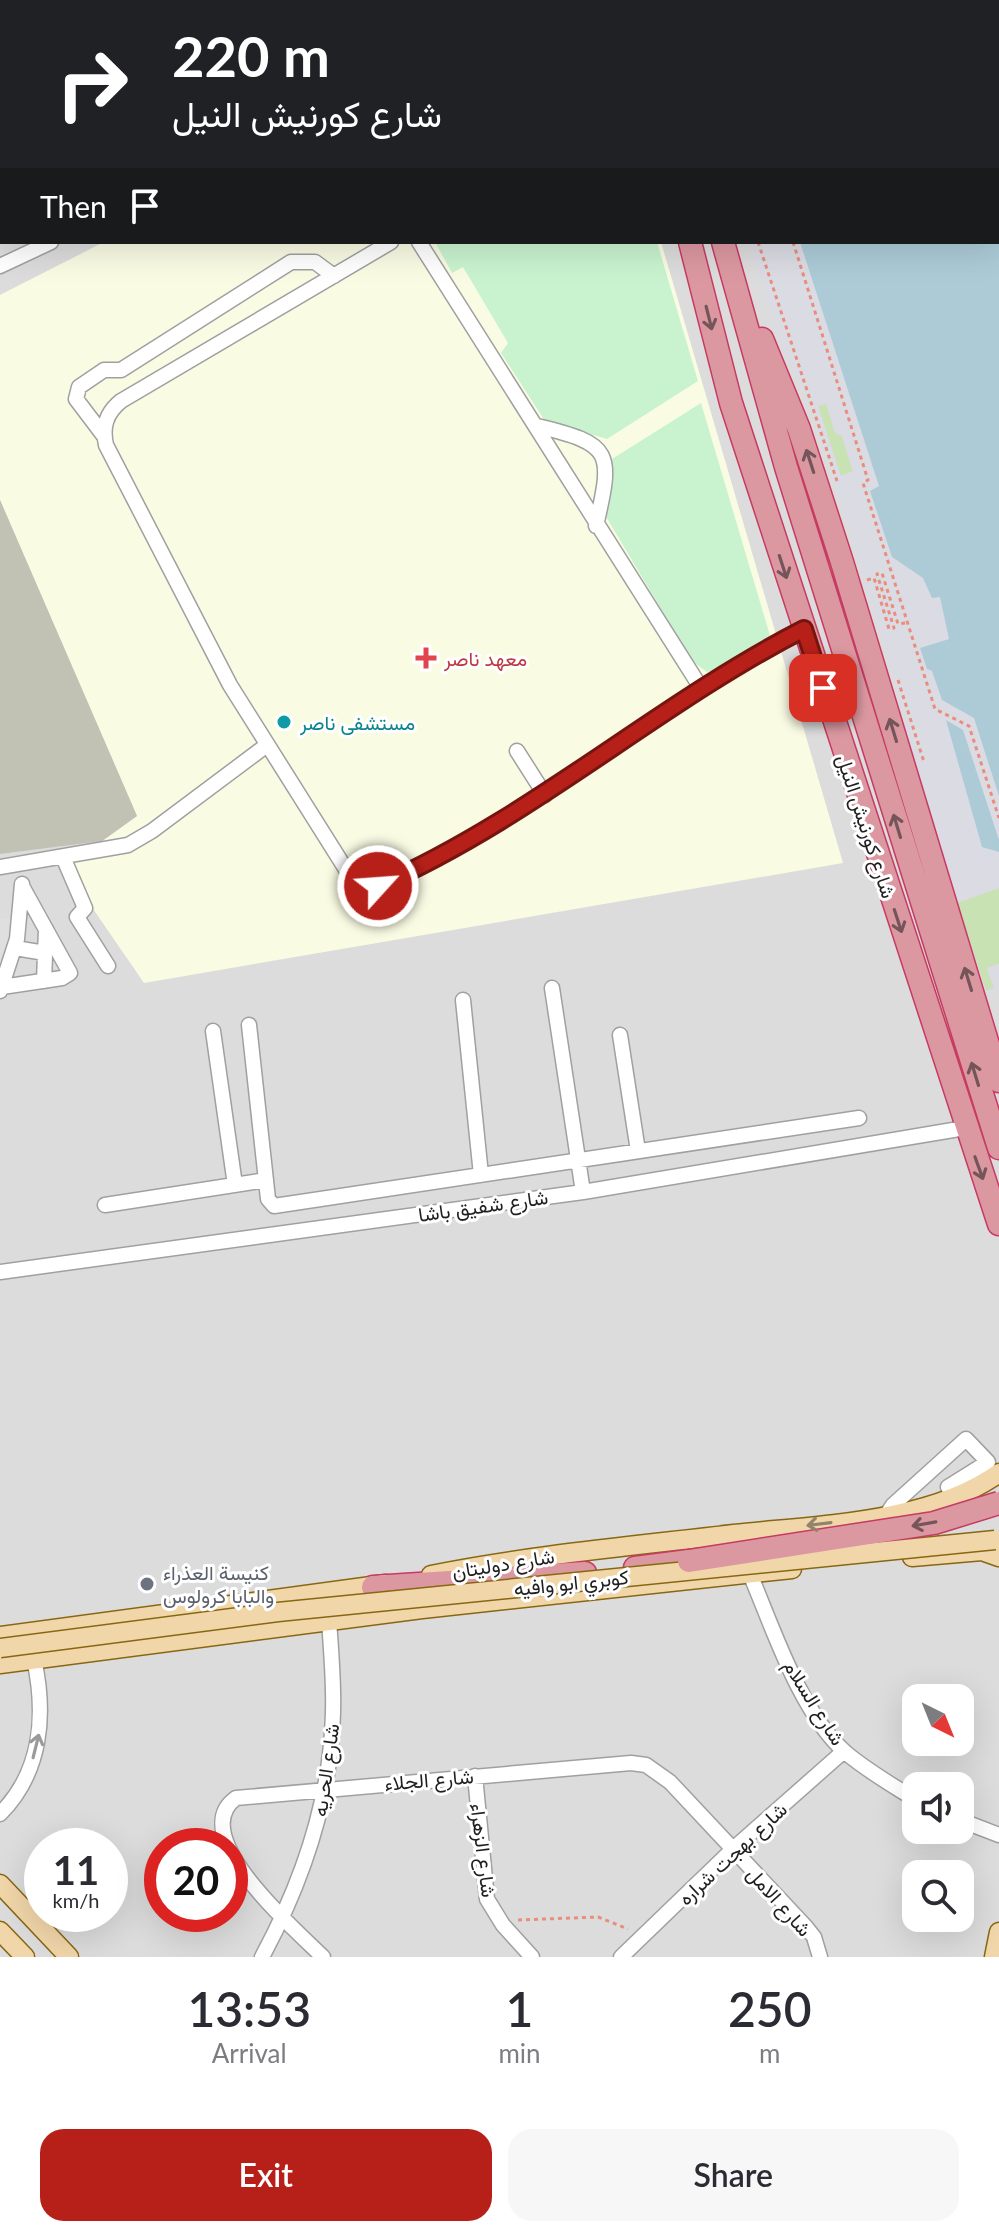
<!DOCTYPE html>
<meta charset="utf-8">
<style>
body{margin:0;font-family:Lato,Vazirmatn,sans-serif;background:#f7f7f7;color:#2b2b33;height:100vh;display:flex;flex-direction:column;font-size:30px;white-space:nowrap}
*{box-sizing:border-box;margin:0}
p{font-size:26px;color:#7c7c81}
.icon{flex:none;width:44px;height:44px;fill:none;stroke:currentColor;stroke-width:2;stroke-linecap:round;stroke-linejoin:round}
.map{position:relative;height:1957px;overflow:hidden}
.panel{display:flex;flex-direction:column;background:#fff;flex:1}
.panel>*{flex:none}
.banner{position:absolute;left:0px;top:0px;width:1000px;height:244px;box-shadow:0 8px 32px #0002;background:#202124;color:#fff;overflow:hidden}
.needle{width:52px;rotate:137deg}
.fabs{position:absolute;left:902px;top:1684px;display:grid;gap:16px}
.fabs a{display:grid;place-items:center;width:72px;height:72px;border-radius:16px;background:#fff;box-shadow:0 8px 32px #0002;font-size:40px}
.speed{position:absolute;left:24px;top:1828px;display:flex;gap:16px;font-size:40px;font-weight:700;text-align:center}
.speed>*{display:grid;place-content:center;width:104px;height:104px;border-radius:50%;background:#fff;box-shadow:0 8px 32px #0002;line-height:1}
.speed small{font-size:20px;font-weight:400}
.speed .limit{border:12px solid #d22;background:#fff;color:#111}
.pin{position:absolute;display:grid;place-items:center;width:68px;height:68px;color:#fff;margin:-34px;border-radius:16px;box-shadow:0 4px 12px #0006}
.me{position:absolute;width:88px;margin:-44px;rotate:64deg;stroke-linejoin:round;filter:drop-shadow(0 0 6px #0008)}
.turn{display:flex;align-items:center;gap:28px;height:168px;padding:0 40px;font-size:36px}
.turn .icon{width:104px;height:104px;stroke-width:2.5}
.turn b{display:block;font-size:56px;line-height:68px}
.then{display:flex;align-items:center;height:76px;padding:0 40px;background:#0003;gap:16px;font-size:30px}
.eta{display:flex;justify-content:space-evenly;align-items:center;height:136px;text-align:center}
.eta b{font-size:48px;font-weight:600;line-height:56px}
.action{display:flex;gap:16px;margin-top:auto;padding:16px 40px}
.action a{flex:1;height:92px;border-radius:24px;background:#b62018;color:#fff;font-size:32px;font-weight:600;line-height:92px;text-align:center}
.action a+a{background:#f7f7f7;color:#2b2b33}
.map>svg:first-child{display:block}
.residential{fill:#dddcdc;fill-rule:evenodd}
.education{fill:#fafbe3}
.construction{fill:#c1c2b3}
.grass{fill:#c8e2b3}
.park{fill:#c9f3cf}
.parking{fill:#dfdfdf}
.plaza{fill:#dbdbe4;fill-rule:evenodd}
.water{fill:#accbd7}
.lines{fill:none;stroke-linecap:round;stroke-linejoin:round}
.minor-casing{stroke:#a0a0a0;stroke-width:17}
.major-casing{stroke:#886712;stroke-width:21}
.highway-casing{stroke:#c63a63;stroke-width:25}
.path{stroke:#e98e7d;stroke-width:3;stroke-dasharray:4 4;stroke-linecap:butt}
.minor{stroke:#fff;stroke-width:14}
.major{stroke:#f1d6a9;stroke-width:18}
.highway{stroke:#dc98a1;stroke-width:22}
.major-bridge-casing{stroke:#886712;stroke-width:21;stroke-linecap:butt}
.highway-bridge-casing{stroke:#c63a63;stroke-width:25;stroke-linecap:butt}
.major-bridge{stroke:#f1d6a9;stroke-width:18}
.highway-bridge{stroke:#dc98a1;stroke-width:22}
.oneway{stroke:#74555a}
.oneway2{stroke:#92846b}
.oneway3{stroke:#9a9a9a}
.route-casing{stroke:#761510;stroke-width:20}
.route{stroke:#b62018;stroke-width:14}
.health-dot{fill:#e0444e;stroke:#fff;stroke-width:3}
.culture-dot{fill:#0f9aa8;stroke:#fff;stroke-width:3}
.worship-dot{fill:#6b7280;stroke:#fff;stroke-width:3}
.labels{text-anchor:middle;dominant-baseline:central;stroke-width:6;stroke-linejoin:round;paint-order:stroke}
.health-label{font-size:20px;fill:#be3a42;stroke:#fff;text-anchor:start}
.culture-label{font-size:20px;fill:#0d838f;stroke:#fff;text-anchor:start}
.street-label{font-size:20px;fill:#1f1f1f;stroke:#fff}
.worship-label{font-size:20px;fill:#5b616d;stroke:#fff;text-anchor:start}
</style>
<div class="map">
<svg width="999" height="1957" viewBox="0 0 999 1957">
<rect width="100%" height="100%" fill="#efece7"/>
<path class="residential" d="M0 0H999V1957H0ZM2 2H998V242H2ZM916 1698H960V1742H916ZM916 1786H960V1830H916ZM42 1846H110V1914H42ZM162 1846H230V1914H162ZM916 1874H960V1918H916Z"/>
<path class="education" d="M104 242H661L843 863 144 983 65 868 137 816 0 500V295Z"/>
<path class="construction" d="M0 500 137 816 102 841 0 854Z"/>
<path class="grass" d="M826 403 835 433 842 436 853 472 840 476 817 406Z
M999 888V964L987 968 994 989 986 991 957 902Z"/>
<path class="park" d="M435 242H657L698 381 607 439 545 421 501 353 508 343 463 267 452 273Z
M701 403 771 639 719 669 707 672 692 661 605 515 612 459Z"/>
<path class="parking" d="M19 916 9 965 0 968V919Z"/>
<path class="plaza" d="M746 242H800L879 487 871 491 892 557 923 578 932 597H940L949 639 921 648 927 669 932 670 942 700 974 718 999 796V888L957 903 986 991 994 988 987 968 999 964V989L985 995 935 835 888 657 813 414 801 384 784 353 751 247ZM827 404 835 433 842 436 853 471 841 476 818 406Z"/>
<path class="water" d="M713 0H999V796L974 718 942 700 932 671 927 669 920 648 949 639 940 597 932 598 923 578 892 557 870 491 879 486 800 242H998V2Z
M946 720 963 730 999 840V852L982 847Z"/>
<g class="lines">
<defs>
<path id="minor" d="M109 0 110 2
M431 0V2
M222 2 226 0
M576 2 581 0
M0 35 2 39
M0 170 2 169
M391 242 121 401C106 413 102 427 106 445L230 685 352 879 364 886H378C531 820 656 705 804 629
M419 242 701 688
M0 266 51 242
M537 426C613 444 613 452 596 526
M104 436 76 399 79 387 104 370H121L291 262H315L334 276
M517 751 545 795
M63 857 85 908 77 917 108 966
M0 867 128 845 152 831 267 745
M15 948 45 953
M44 981 46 929
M2 987 62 978 70 973 22 886
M552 988 583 1192
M0 991 17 939 22 884
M463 1000 481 1175
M249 1025 268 1199 274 1206 859 1118
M213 1031 235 1185
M620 1035 638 1151
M105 1205 266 1180
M0 1272 583 1192 965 1128
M887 1514 893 1505 966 1439 988 1462 948 1487 954 1498
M750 1574C773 1628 800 1712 845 1752 866 1770 892 1785 916 1800
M475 1776 487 1899 503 1925 532 1957
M0 1814C42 1772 46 1714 34 1659
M960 1820 999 1835
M262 1957C303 1881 331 1799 333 1712 334 1682 331 1651 329 1620
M323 1957C297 1931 184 1835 236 1798L631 1763 646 1765 670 1782 806 1927 814 1937 820 1957
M621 1957 733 1849 844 1751"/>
<path id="major" d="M912 1557 982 1551 999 1557
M431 1575C531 1555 633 1546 734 1534 817 1525 929 1523 999 1473
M0 1636 386 1584
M0 1664 422 1609 792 1569
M0 1884 69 1957
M0 1931 25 1957
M994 1957 999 1932"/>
<path id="highway" d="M625 0 626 2
M654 0V2
M690 242 731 403 999 1224
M723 242 786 467 999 1148
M762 339 799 429 842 562 999 1081
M635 1568 689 1561
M373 1587 585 1573"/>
</defs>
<use href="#minor" class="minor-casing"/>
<use href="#major" class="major-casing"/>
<use href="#highway" class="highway-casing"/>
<path class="path" d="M682 0V2
M705 2 707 0
M758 242 837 481
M793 242 868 480 863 483 935 709 969 726 999 818
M867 580 874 578 889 629 894 628 877 574 882 573 898 624 905 623
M898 680 924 762
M518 1920 598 1917 628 1929"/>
<use href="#minor" class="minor"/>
<use href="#major" class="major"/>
<use href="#highway" class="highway"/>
<defs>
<path id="major-bridge" d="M0 1648 278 1612 995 1540"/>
<path id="highway-bridge" d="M689 1561 934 1523 999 1503"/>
</defs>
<use href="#major-bridge" class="major-bridge-casing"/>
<use href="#highway-bridge" class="highway-bridge-casing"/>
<use href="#major-bridge" class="major-bridge"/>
<use href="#highway-bridge" class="highway-bridge"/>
</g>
<defs><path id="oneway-shaft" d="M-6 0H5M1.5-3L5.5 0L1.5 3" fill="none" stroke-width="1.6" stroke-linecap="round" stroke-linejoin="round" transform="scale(2)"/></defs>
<g class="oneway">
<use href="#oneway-shaft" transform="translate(709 318) rotate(76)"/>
<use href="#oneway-shaft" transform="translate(810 461) rotate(-108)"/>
<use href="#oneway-shaft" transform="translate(783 567) rotate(72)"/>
<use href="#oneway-shaft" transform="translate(893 730) rotate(-107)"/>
<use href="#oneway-shaft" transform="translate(897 826) rotate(-107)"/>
<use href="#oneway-shaft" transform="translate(898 921) rotate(72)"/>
<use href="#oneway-shaft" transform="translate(968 979) rotate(-107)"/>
<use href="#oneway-shaft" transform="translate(975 1074) rotate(-107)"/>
<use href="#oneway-shaft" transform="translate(979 1168) rotate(70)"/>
<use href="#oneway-shaft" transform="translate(924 1524) rotate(170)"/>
</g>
<use class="oneway2" href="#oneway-shaft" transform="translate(819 1524) rotate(173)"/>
<use class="oneway3" href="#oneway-shaft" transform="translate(36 1746) rotate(-76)"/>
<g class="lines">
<defs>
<path id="route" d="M378 886C531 819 656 705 804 629L823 688"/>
</defs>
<use href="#route" class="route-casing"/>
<use href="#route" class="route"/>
</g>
<path class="health-dot" d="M422 646h8v8h8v8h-8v8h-8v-8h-8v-8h8z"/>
<circle class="culture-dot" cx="284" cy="722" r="8"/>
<circle class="worship-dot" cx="147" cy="1584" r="8"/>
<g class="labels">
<g class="health-label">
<text x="444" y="658">معهد ناصر</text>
</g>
<g class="culture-label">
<text x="300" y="722">مستشفى ناصر</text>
</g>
<g class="street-label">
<text transform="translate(867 826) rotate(72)">شارع كورنيش النيل</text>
<text transform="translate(483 1205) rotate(-8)">شارع شفيق باشا</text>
<text transform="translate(503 1563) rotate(-9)">شارع دوليتان</text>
<text transform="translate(571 1582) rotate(-6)">كوبري ابو وافيه</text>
<text transform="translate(815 1702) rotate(58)">شارع السلام</text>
<text transform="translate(325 1770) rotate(-82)">شارع الحريه</text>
<text transform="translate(429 1779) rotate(-5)">شارع الجلاء</text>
<text transform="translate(484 1850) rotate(83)">شارع الزهراء</text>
<text transform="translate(732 1853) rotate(-43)">شارع بهجت شراره</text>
<text transform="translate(780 1901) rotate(48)">شارع الامل</text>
</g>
<g class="worship-label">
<text x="163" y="1572">كنيسة العذراء<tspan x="163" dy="23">والبابا كرولوس</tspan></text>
</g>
</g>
</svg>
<div class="fabs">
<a><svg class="needle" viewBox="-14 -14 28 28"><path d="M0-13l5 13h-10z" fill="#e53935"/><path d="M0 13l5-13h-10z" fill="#7c7c81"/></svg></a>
<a><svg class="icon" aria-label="sound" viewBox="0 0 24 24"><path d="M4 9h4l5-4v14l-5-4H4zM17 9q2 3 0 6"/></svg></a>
<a><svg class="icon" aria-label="search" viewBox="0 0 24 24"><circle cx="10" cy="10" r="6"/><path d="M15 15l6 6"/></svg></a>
</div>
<div class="speed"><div>11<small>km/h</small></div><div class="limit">20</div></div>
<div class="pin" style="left:823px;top:688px;background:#d93025"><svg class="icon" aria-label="arrive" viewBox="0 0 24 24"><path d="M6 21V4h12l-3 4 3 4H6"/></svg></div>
<svg class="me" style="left:378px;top:886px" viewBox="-20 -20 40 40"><circle r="17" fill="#b62018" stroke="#fff" stroke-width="3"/><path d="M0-11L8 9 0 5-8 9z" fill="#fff"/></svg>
<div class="banner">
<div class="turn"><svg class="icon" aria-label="right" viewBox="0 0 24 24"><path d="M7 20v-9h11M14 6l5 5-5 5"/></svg><div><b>220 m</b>شارع كورنيش النيل</div></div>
<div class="then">Then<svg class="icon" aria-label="arrive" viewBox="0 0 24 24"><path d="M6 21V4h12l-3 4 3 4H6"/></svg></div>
</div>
</div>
<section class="panel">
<div class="eta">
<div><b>13:53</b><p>Arrival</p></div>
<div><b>1</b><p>min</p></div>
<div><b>250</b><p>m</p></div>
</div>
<div class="action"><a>Exit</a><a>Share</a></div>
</section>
